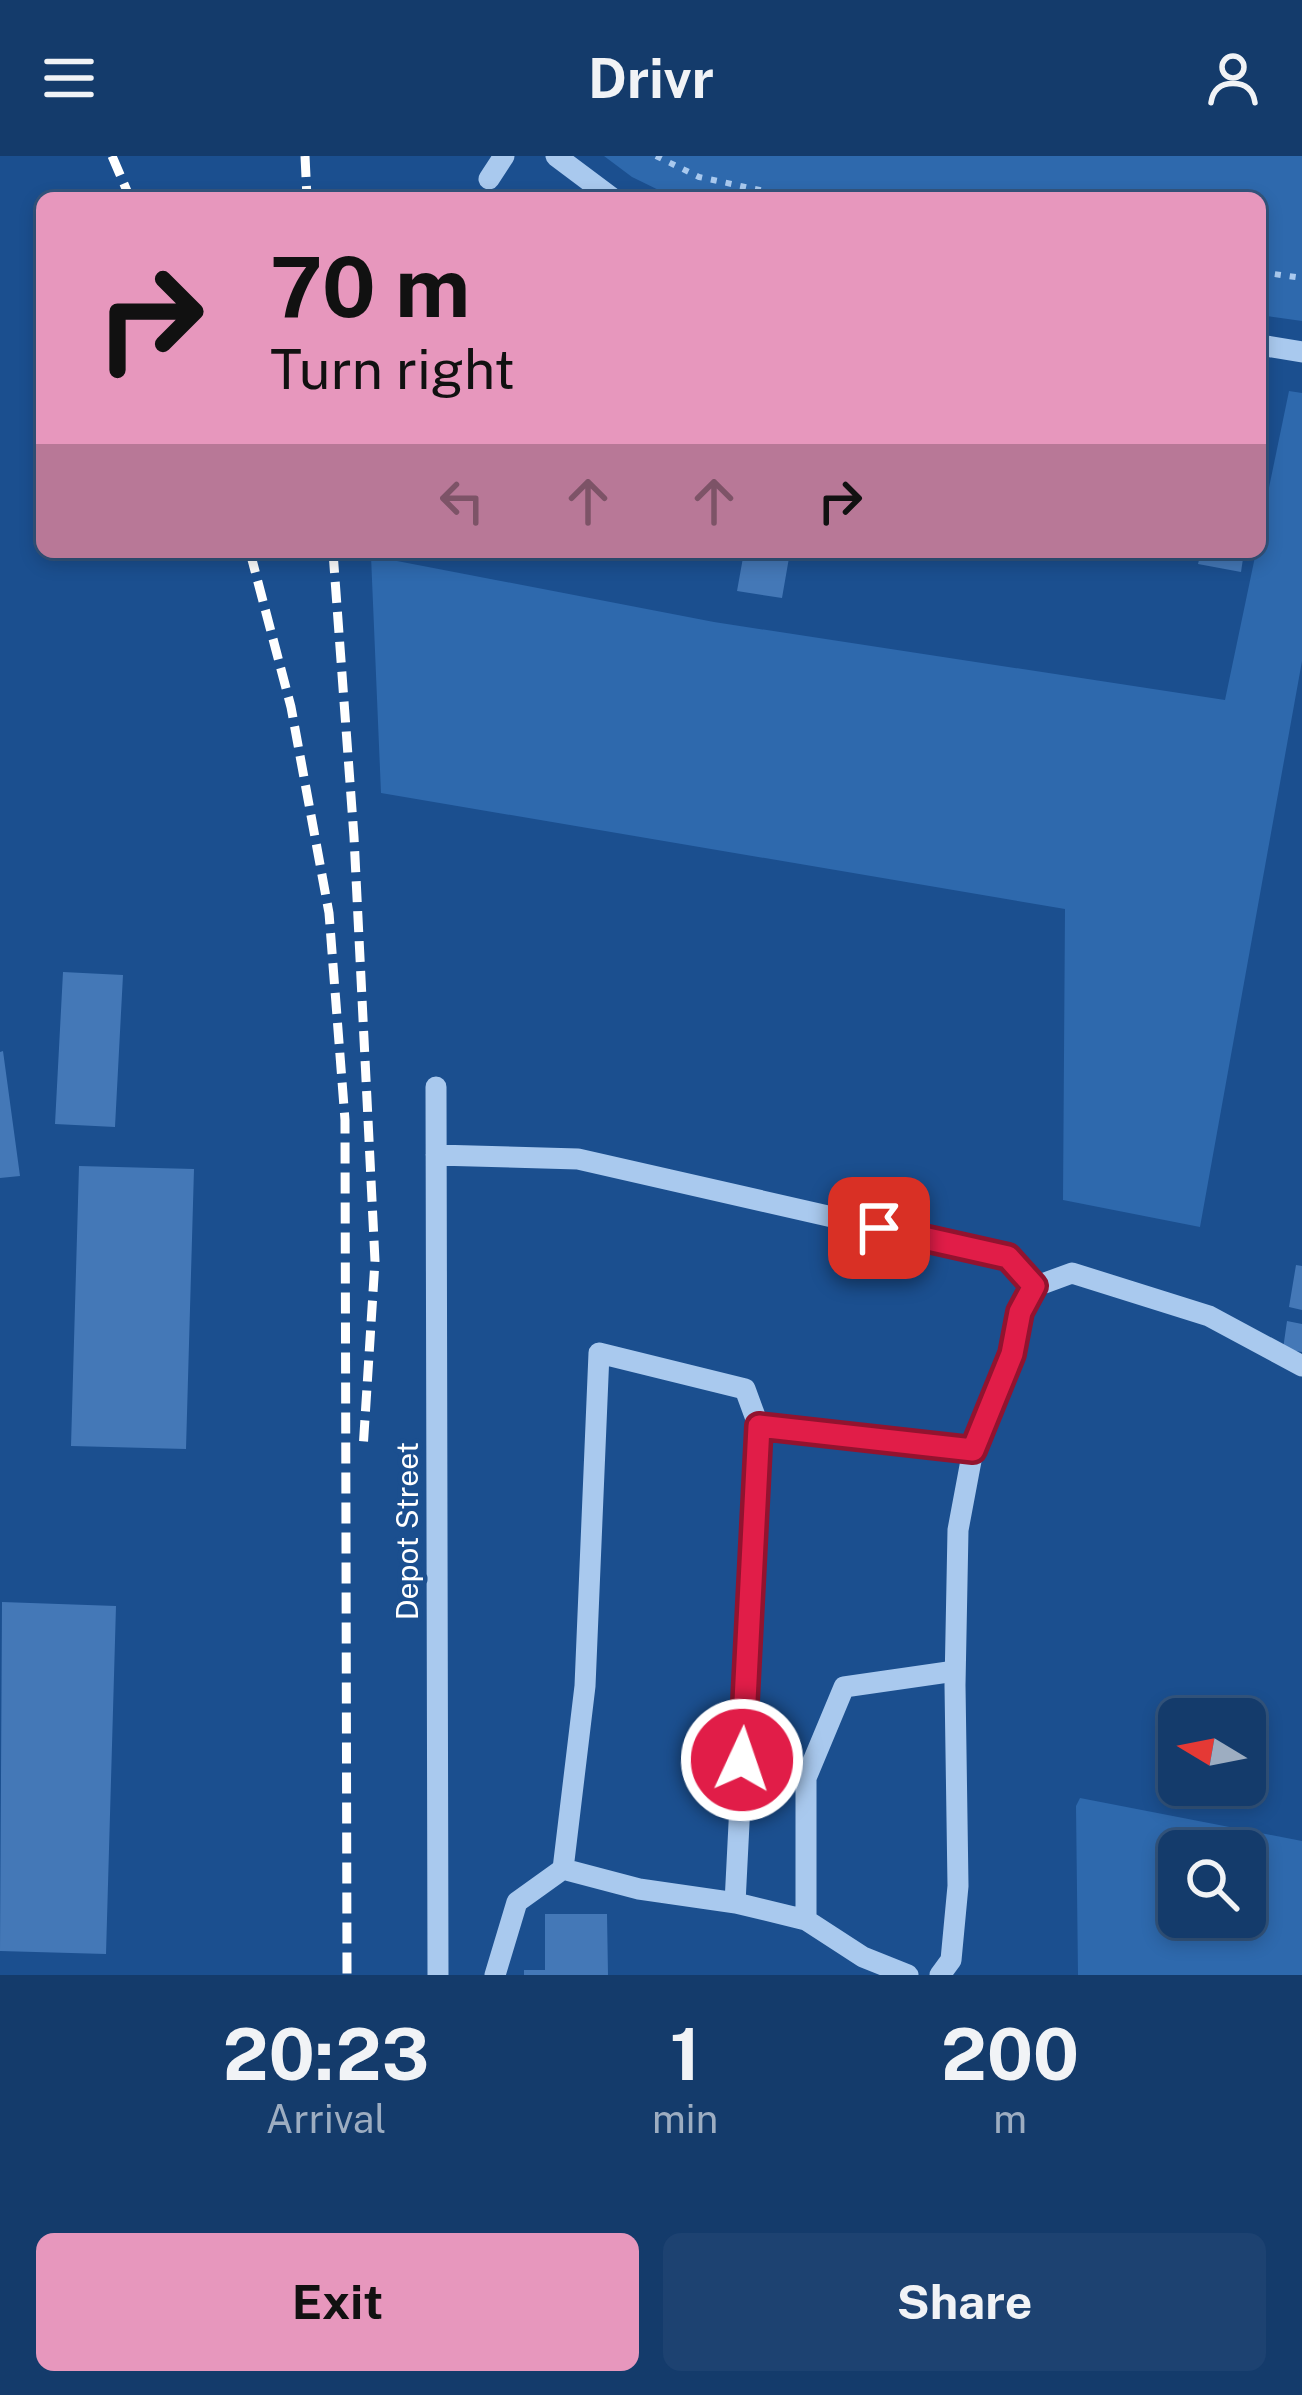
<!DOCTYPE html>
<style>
body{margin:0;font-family:"Public Sans",sans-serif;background:#1d4271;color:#f1f3f6;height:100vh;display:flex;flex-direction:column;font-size:45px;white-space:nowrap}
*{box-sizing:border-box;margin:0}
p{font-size:39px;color:#9dadc1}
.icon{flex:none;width:66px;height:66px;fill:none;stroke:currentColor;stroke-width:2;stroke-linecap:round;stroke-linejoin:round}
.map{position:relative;height:1819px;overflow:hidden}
.panel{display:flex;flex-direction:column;background:#143b6b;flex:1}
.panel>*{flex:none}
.top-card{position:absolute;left:36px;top:36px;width:1230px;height:366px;border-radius:18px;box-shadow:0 6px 18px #0003,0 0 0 3px #33557e;background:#e797bd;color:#111;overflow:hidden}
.needle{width:78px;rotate:280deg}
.tools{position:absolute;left:1158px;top:1542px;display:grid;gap:24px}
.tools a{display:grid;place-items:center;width:108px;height:108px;border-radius:18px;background:#143b6b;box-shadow:0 6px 18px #0003,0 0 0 3px #33557e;font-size:60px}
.pin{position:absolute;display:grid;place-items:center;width:102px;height:102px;color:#fff;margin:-51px;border-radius:24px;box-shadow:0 6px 18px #0006}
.me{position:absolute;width:132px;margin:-66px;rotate:3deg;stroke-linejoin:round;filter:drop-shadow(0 0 9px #0008)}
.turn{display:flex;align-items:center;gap:42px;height:252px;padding:0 36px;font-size:54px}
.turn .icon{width:156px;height:156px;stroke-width:2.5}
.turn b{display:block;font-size:84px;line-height:102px}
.lanes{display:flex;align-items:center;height:114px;padding:0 36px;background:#0003;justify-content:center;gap:60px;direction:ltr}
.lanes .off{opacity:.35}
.eta{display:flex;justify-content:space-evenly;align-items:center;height:204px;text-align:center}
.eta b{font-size:72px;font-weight:700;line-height:84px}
.cta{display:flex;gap:24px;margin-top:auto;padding:24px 36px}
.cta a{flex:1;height:138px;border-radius:18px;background:#e797bd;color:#111;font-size:48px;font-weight:700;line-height:138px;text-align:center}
.cta a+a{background:#1d4271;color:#f1f3f6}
header{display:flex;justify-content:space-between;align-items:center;height:156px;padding:0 36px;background:#143b6b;font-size:54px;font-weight:700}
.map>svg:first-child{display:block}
.green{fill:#2e69ad;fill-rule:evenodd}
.building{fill:#4478b7}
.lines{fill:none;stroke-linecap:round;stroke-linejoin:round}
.path{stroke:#a9c9ee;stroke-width:6;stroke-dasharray:6 9;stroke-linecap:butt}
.minor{stroke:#a9c9ee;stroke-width:21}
.rail{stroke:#fff;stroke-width:9;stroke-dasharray:21 9;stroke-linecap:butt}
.route-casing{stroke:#92132f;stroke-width:30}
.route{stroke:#e11d48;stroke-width:21}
.labels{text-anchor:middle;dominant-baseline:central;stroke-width:9;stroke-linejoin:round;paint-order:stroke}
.street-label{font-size:30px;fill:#fff;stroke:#1b4f8f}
</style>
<header><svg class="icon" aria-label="menu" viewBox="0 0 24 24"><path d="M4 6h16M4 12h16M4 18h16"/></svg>Drivr<svg class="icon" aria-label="person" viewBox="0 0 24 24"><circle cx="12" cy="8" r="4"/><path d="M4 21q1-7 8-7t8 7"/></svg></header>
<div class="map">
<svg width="1302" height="1819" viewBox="0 0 1302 1819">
<rect width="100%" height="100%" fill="#1b4f8f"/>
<path class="green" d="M604 0H1302V165L1260 159V42H675L632 21Z
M1289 235 1302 237V505L1200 1071 1063 1044 1065 753 381 637 371 400 714 466 1225 544 1256 396H1260V375Z
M1080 1642 1302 1685V1819H1078L1076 1650ZM1179 1695H1245V1761H1179Z"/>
<path class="building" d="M744 396H790L782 442 737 435Z
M1201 396H1244L1241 416 1198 408Z
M63 816 123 819 115 971 55 968Z
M3 895 20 1020 0 1022V896Z
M79 1010 194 1013 186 1293 71 1290Z
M1296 1109 1302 1110V1154L1289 1151Z
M1287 1165 1302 1168V1196L1283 1193Z
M2 1446 116 1450 106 1798 0 1795Z
M545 1758H607L608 1819H524V1814H545Z"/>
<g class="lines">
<path class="path" d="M656 0 699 21 797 42
M1260 116 1302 122"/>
<path class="minor" d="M556 0 612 42
M489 23 504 0
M1260 189 1302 196
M436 931 438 1819
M436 999 578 1003 1008 1101 1034 1131
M563 1713 585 1530 599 1197 745 1233 759 1271
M735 1747 759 1271 973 1294
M806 1764V1622L844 1531 955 1515
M495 1819 517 1746 563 1713 639 1733 736 1747 806 1764 863 1801 908 1819
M940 1819 951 1804 958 1730 955 1529 958 1374 973 1294 1012 1199 1020 1156 1034 1131 1072 1117 1209 1160 1302 1210"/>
<path class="rail" d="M112 0 130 42
M305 0 307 42
M250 396 291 551 329 757 345 964 347 1819
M333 396 354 681 375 1105 363 1294"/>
</g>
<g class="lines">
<defs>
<path id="route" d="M742 1604 759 1270 973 1294 1012 1198 1020 1156 1034 1130 1008 1101 879 1072"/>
</defs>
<use href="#route" class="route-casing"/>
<use href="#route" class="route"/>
</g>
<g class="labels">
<g class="street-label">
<text transform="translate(407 1375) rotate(-90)">Depot Street</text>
</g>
</g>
</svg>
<div class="tools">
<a><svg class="needle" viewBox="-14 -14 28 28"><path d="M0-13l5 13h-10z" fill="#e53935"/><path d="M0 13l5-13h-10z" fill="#9dadc1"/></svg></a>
<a><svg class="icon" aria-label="search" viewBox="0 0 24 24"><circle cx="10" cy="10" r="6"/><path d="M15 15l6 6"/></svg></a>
</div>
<div class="pin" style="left:879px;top:1072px;background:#d93025"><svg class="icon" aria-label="arrive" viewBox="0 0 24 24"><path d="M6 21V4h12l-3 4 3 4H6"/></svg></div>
<svg class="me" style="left:742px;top:1604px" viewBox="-20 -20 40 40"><circle r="17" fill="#e11d48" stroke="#fff" stroke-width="3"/><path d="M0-11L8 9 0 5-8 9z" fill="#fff"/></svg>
<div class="top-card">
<div class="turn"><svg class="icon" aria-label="right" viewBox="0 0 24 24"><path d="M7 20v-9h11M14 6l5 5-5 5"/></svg><div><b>70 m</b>Turn right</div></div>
<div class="lanes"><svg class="icon off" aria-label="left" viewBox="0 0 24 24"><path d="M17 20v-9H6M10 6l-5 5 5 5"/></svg><svg class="icon off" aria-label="ahead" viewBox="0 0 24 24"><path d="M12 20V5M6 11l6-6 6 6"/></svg><svg class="icon off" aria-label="ahead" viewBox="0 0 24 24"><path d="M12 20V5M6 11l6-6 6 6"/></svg><svg class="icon" aria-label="right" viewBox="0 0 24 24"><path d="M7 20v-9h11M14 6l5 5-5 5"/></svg></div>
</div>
</div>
<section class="panel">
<div class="eta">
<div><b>20:23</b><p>Arrival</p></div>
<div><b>1</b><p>min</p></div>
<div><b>200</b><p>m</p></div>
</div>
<div class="cta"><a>Exit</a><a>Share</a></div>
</section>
